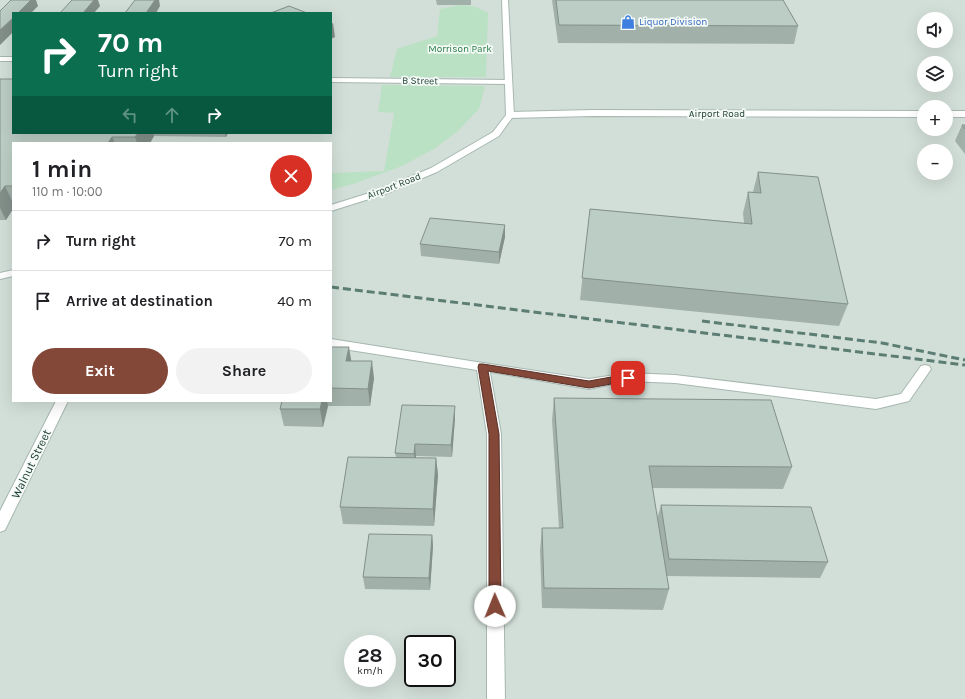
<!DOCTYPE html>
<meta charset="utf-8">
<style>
body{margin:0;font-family:Karla,sans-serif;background:#f2f2f2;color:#202124;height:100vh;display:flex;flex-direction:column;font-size:15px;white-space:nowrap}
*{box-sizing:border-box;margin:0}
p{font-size:13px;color:#757577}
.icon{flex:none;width:22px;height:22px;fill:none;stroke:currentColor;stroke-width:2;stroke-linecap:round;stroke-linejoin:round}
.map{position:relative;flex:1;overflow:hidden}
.details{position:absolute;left:12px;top:142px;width:320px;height:260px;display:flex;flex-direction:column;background:#fff;border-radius:0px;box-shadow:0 4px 16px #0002}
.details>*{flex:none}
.guide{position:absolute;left:12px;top:12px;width:320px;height:122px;border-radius:0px;box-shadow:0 4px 16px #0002;background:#0b6e4f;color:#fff;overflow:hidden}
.buttons{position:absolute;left:917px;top:12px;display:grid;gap:8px}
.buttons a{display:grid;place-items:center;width:36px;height:36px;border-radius:50%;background:#fff;box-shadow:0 4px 16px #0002;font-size:20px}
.speed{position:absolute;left:344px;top:635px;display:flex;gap:8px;font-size:20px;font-weight:700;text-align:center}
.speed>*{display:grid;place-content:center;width:52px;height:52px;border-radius:50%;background:#fff;box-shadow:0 4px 16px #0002;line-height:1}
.speed small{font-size:10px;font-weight:400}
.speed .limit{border:2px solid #111;border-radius:6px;background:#fff;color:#111}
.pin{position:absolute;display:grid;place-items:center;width:34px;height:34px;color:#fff;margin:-17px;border-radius:8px;box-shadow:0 2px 6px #0006}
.me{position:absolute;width:44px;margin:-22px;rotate:359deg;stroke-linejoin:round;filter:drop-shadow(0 0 3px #0008)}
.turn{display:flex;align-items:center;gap:14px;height:84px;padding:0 20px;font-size:18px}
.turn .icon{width:52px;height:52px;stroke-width:2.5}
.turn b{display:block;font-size:28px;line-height:34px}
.lanes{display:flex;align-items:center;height:38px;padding:0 20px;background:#0003;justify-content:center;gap:20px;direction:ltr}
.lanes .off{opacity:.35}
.round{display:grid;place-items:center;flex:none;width:42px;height:42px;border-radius:21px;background:#f2f2f2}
.headline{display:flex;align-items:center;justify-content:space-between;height:68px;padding:0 20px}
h1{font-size:24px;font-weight:700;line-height:30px}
.action{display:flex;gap:8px;margin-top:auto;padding:8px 20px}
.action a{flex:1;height:46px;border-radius:24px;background:#844839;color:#fff;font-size:16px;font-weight:700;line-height:46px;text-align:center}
.action a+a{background:#f2f2f2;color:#202124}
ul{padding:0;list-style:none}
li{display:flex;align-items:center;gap:12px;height:60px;padding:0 20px;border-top:1px solid #e0e0e0}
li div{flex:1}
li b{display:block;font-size:15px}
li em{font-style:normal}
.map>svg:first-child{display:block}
.built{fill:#d2dfd8;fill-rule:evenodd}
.green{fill:#bbe1c4}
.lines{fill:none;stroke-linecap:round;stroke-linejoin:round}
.service-casing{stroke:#a6b7b0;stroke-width:2}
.minor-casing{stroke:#a6b7b0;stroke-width:2}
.tertiary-casing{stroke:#a6b7b0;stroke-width:2}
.service{fill:#fff;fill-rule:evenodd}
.minor{fill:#fff;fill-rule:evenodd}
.tertiary{fill:#fff;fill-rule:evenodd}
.rail{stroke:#5c7d73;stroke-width:3;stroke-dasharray:8 4;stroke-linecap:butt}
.wall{fill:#a1b0a9}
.shaded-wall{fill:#83908a}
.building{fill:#bbcdc5;stroke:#83908a}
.route{fill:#844839;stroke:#562f25}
.labels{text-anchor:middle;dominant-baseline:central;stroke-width:3.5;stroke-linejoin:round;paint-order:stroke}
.far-shop-label{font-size:10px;fill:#366cbe;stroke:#f5faf7;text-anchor:start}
.far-park-label{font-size:10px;fill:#277d46;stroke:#f5faf7}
.far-street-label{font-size:10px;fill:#214238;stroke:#f5faf7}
.street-label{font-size:12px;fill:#214238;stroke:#f5faf7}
</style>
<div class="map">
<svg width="965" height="699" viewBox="0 0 965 699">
<rect width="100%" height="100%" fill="#e4eee9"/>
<path class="built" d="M0 0H965V699H0ZM13 13H331V133H13ZM924 19H946V41H924ZM924 63H946V85H924ZM924 107H946V129H924ZM13 143H331V401H13ZM924 151H946V173H924ZM353 644H387V678H353ZM413 644H447V678H413Z"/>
<path class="green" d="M461 5 476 7 488 13 486 77H390L397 49 437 36 440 9Z
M382 85 485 86 479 109 457 132 434 149 402 166 356 183 331 190V173L384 171 394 113 378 112Z"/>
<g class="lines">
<defs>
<path id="service" d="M0 57H13V61H0Z
M483 363 589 379 628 373 675 375 876 399 901 394 921 366 925 365 929 366 931 369 909 401 876 409 675 383 628 381 589 389 479 370 477 367 479 364Z"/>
<path id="minor" d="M331 78 508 80 512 82 508 84 331 82Z
M592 110 924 111V117L592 116 510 118 506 115 510 112Z
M946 111H965V117H946Z
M331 339 483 363 487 364 489 367 501 434 505 699H487V434L477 370 331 347Z
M56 401H68L5 530 0 532V511Z"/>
<path id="tertiary" d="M502 0H508L514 115 499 136 437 172 385 194 331 211V205L379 190 431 168 493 132 506 115Z
M13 270V276L0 279V273Z"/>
</defs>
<use href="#service" class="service-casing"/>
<use href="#minor" class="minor-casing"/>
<use href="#tertiary" class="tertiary-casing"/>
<use href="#service" class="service"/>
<use href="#minor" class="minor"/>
<use href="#tertiary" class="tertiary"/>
<path class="rail" d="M331 287 965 365
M702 321 882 343 965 360"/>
</g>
<path class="wall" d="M436 0H471V5H437Z
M552 0H783L798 26 794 44 558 43Z
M0 79 13 133H228L226 137 154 136 150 143H13V209L6 220H0Z
M962 125H965V154L955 141Z
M758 172 848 304 839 326 580 300 590 209 744 223 743 213 748 192H753Z
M505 237 499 264 421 256 420 244Z
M331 347 351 361 374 378 370 406H328L323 427 284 426 280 409 282 401H331Z
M554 398 792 467 783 489 652 488 657 519 661 505 828 562 820 578 666 576 669 589 663 610 542 608 540 550 542 528H559L552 420Z
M455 406V418L452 457 416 456V458H436L438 475 434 526 343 524 340 507 396 457 395 453Z
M432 535 433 546 430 590 365 589 363 577Z"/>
<path class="shaded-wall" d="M31 0H36L38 6 31 13H18Z
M94 0H98L100 6 94 13H83Z
M155 0H159L160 6 156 13H146Z
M13 18V32L0 45V30Z
M333 23 335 37 331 39V24Z
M138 133H153L154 136 150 143H137L135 137Z
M225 133H228L226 137Z
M112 137 115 143H108Z
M5 186 13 203V209L6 220 0 208V193Z
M505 225V237L499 264V252Z
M349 347 352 365 346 361Z
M372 361 374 378 370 406 368 389Z
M322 401H327L328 406 323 427 320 409Z
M455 406V418L452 457 451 445Z
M415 444 416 456 415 466 414 454Z
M436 458 438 475 434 526 433 509Z
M432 535 433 546 430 590 429 578Z"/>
<path class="building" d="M11 0H31L18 13H13V18L0 30V11Z
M72 0H94L83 13H60Z
M135 0H155L146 13H125Z
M556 0H783L798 26 559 25Z
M289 6 307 13H271Z
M0 79H13V133H138L135 137H112L108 143H13V186H5L0 193Z
M962 125H965V129Z
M758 172 818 177 848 304 582 278 590 209 752 224 748 192 761 193Z
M430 218 505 225 499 252 420 244Z
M331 347H349L346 361H372L368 389 331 388Z
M554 398 771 400 792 467 649 466 669 589 544 588 542 528H563Z
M282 401H322L320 409H280Z
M402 405 455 406 451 445 415 444 414 454 395 453Z
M348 457 436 458 433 509 340 507Z
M661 505 811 507 828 562 669 559Z
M369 534 432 535 429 578 363 577Z"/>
<path class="route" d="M479 364H483L589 381 628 374 632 378 628 381 589 388 488 371 499 434 501 606 500 609 495 611 491 609 489 606V434L478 367Z"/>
<defs>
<symbol id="shop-bare" viewBox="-9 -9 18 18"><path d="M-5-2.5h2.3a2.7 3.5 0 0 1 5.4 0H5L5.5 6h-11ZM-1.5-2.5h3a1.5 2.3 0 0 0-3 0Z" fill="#3f7fe0" stroke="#f5faf7" stroke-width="2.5" paint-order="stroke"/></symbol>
</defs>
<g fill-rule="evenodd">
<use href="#shop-bare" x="618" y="12" width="20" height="20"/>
</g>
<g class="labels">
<g class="far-shop-label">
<text x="639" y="22">Liquor Division</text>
</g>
<g class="far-park-label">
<text x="460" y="49">Morrison Park</text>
</g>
<g class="far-street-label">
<text transform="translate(420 81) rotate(1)">B Street</text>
<text x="717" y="114">Airport Road</text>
<text transform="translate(394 186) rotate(-21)">Airport Road</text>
</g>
<g class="street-label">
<text transform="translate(31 464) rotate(-64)">Walnut Street</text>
</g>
</g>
</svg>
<div class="buttons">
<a><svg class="icon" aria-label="sound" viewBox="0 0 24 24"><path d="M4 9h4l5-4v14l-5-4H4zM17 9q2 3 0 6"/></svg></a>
<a><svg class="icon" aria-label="layers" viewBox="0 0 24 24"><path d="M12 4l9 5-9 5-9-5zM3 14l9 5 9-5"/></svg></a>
<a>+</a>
<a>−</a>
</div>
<div class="speed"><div>28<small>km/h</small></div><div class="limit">30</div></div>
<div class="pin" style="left:628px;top:378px;background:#d93025"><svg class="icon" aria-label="arrive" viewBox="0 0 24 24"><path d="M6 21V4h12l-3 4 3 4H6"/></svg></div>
<svg class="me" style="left:495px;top:606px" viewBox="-20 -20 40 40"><circle r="19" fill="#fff"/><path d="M0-13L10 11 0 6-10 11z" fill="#844839"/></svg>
<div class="guide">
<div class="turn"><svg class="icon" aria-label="right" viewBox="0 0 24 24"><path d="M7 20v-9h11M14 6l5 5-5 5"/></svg><div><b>70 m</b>Turn right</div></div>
<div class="lanes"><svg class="icon off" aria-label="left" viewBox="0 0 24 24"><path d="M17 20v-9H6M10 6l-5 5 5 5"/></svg><svg class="icon off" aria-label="ahead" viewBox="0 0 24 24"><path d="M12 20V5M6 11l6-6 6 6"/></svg><svg class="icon" aria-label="right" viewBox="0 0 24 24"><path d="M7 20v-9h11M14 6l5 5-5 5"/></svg></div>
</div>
<section class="details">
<div class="headline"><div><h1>1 min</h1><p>110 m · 10:00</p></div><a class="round" style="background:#d93025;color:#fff"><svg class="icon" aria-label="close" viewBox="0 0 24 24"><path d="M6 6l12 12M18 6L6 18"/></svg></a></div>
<ul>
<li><svg class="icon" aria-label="right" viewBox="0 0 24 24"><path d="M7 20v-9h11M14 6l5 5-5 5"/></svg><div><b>Turn right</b></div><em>70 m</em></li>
<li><svg class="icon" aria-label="arrive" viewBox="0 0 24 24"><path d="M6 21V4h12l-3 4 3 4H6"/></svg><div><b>Arrive at destination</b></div><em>40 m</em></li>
</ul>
<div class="action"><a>Exit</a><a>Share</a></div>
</section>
</div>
